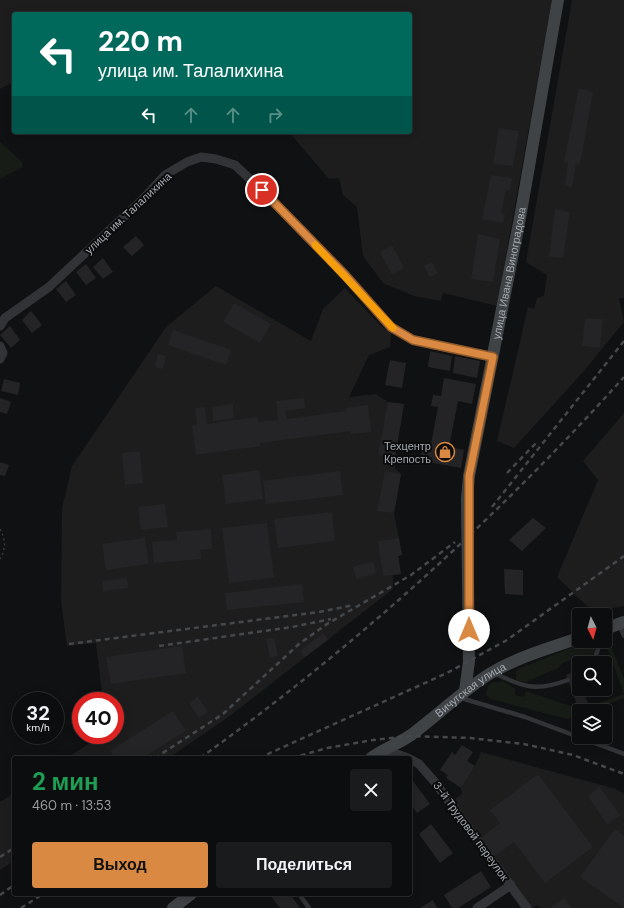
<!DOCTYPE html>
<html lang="ru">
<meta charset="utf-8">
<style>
body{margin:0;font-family:"DM Sans",sans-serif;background:#1a1b1c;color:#f1f3f6;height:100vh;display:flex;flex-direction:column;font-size:15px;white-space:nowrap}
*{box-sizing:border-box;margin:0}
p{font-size:13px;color:#9a9c9e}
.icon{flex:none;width:22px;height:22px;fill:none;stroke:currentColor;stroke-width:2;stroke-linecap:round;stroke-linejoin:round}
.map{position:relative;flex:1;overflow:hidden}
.panel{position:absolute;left:12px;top:756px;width:400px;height:140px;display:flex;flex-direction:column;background:#0c0d0e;border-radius:4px;box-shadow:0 2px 10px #0003,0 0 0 1px #2c2d2e}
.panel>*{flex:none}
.banner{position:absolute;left:12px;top:12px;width:400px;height:122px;border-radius:4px;box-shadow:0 2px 10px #0003,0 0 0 1px #2c2d2e;background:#00695c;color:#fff;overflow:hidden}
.needle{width:26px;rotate:174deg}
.tools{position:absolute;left:572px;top:608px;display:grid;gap:8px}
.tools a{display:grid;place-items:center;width:40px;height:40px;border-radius:4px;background:#0c0d0e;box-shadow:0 2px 10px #0003,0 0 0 1px #2c2d2e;font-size:20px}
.speed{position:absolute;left:12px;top:692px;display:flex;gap:8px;font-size:20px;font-weight:700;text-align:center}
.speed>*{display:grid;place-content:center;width:52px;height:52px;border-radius:50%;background:#0c0d0e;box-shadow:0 2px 10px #0003,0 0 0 1px #2c2d2e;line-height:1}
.speed small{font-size:10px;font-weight:400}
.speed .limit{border:6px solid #d22;background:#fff;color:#111}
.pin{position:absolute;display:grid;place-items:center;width:34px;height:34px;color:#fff;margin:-17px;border:2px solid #fff;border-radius:50%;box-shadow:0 1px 4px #0007}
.me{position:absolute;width:44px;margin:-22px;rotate:0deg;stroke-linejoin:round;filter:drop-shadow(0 0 3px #0008)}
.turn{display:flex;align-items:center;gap:14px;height:84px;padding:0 20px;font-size:18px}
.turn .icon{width:52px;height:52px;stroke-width:2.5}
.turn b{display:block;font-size:28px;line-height:34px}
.lanes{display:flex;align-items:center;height:38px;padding:0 20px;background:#0003;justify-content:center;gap:20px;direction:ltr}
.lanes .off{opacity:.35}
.round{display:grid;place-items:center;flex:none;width:42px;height:42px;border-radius:4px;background:#1a1b1c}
.headline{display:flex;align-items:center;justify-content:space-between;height:68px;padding:0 20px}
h1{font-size:24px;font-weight:700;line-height:30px;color:#1e9e55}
.primary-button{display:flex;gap:8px;margin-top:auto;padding:8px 20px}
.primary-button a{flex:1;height:46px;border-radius:4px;background:#d98941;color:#111;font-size:16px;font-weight:700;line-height:46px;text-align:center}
.primary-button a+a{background:#1a1b1c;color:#f1f3f6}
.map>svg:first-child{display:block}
.built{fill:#1d1d1e}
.green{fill:#181c17}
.building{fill:#242426}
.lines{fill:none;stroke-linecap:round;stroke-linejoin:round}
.path{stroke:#383a3d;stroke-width:1.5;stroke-dasharray:2 3;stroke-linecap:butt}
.lane{stroke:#323336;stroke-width:4.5}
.street{stroke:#323336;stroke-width:9}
.secondary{stroke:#404346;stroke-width:12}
.rail{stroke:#45484b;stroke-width:2.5;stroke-dasharray:5 4;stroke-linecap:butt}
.route-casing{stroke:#8d592a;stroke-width:10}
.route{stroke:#d98941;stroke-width:7}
.slow{stroke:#f59e0b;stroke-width:7}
.labels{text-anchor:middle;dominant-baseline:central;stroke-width:4;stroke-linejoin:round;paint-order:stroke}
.street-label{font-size:11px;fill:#a3aab1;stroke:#0c0c0d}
.poi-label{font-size:11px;fill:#a3aab1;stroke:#0c0c0d;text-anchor:end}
</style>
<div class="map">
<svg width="624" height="908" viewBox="0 0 624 908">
<rect width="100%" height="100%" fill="#101112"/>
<path class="built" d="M0 0H552L497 306 443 293 441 301 414 296 383 283 363 256 357 207 343 195 339 178 329 179 289 132H410V14H14V82L0 89Z
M572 0H624V298H619L624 322 584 371 514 448 497 441 528 307 534 309 537 298 544 296 547 275 526 262Z
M216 286 311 341 323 309 345 288 383 328 391 333 390 347 369 355 349 397 376 394 388 402 404 404 395 457V468L401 474 394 513 402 555 398 556 401 574 393 575V589L231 715 169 758H67L102 735H115V701H103L96 643 67 646 61 601 62 508 72 466 166 327Z
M624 413V606L593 612 557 577 598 480 583 461Z
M481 752 616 789 624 794V908H540L538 905 532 908 453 800 462 794 461 788 475 766Z
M14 793V861L0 870V802Z"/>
<path class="green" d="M0 142 22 162 23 167 0 179Z
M609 640 624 679V698L590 711H579V715L567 719 490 699 487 696 486 692 490 683 503 681 515 689V695L524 697 526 691 570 706 574 712 624 694 606 645V641Z
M589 641H595C597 649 593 657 586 659L582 656 563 663 558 668 526 682 516 680V672L518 669Z"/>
<path class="building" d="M579 88 593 92 580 165 576 164 572 187 565 186 568 163 564 162Z
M499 128 519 131 513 166 493 164Z
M491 175 512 178 510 190H506L501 213 505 214 503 223 482 219Z
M555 209 570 212 563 258 549 257Z
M478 234 500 239 493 282 471 279Z
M136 236 144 245 132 256 123 247Z
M392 245 404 268 392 275 380 252Z
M103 258 113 272 103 279 93 267Z
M432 262 438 273 430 277 424 266Z
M86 264 96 278 86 285 76 272Z
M66 281 76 295 66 302 56 289Z
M234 303 271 324 260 343 223 322Z
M31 311 42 325 32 333 22 320Z
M585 319H603L600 348 582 346Z
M10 326 20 340 11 348 0 335Z
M173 330 231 350 226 365 168 345Z
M430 351 452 356 450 371 428 367Z
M158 354 166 356 163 369 155 367Z
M455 356 480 361 477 378 453 373Z
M390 360 406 363 402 388 385 385Z
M444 378 476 384 472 404 458 401 449 447 464 450 461 468 428 462 429 457 421 455 422 448 430 449 438 407 431 406 433 395 441 396Z
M4 379 20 383 18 395 1 391Z
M0 398 11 402 7 414 0 412Z
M304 398 305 408 285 411 287 419 347 411 346 408 368 405 371 432 351 434V431L260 443 261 446 196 455 192 426 197 425 195 408 205 407 207 424 258 417V422L278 420 276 401Z
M388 402 404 404 395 457 378 455Z
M233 404 234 418 213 421 212 407Z
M140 451 143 483 125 485 122 453Z
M0 462 9 465 5 476 0 475Z
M259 470 263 499 226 504 222 475Z
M340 471 343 495 266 504 263 481Z
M385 471 401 474 394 513 377 511Z
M165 504 168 527 141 530 138 507Z
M332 512 335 541 278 548 274 519Z
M533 518 546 528 522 551 509 540Z
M267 523 274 577 229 583 222 528Z
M211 529 212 549 200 550 201 559 154 563 152 542 177 540 176 532Z
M145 538 149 564 106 570 102 544Z
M399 538 402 555 398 556 401 574 383 576 378 541Z
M373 561 376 573 356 579 353 567Z
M504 569 523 570V595L505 594Z
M127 578 128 588 103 591 102 581Z
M302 584 304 602 227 610 225 593Z
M323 633 328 640 305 657 300 651Z
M274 638 278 656 270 658 266 639Z
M182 646 186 673 111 684 106 657Z
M575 671 579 680V689H589L583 692 588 703 578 707 566 675Z
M605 675 609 685 605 687Z
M198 697 208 712 199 718 189 703Z
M173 711 186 731 142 758H115L110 751Z
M462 745 473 752 467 761 475 766 461 788 446 778 448 775 440 770 452 752 455 755Z
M538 774 593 847 545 883 514 842 495 856 481 838 500 823 490 810Z
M410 777 430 804 417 813 410 804Z
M600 787 620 815 607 824 588 796Z
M431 824 453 853 440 863 419 834Z
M615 829 624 836V908L580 877Z
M481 871 491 887 458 908H452L444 895Z
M269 894H290L300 908H280Z
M564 898 572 908H550Z
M433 900 437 908H420Z"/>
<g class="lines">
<path class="path" d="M0 529C6 541 6 548 0 559"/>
<path class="lane" d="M619 624 624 636
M593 663 601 641
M494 673C523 687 536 692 568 680
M578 676H579
M461 698 525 717 624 754
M299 894 309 908"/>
<path class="street" d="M0 326 5 318 49 287 145 197 165 175 187 162 201 157 216 159 235 165 270 198 345 275 391 327 413 340 493 357
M0 346 3 353 0 359
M383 749 408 758
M410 759 419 764 434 781 527 908
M477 908 511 885"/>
<g class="secondary">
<path d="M605 629 624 622"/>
<path id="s1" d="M465 691 469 661 467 499 469 476 520 218 558 0"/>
<path id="s2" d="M371 758C383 749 398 744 411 735 438 715 462 691 491 673 518 657 550 648 579 638"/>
<path d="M173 908 191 894"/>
</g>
<path class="rail" d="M507 473 536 443
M492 507 624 341
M69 644 319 612 354 605
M159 646 292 627 331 619
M155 758 223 714 299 644 327 624 411 575 455 542
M200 758C355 647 497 518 624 377
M259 758 447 673 507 640 624 556
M292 758 327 748 373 740 410 736 470 738 524 744 573 755 624 774
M0 857 14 848
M0 895 14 885
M21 908 43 894"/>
</g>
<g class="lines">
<defs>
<path id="route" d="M262 190 345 275 391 327 413 340 493 357 469 476V630"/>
</defs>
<use href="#route" class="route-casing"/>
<use href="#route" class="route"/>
<path class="slow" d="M315 245 393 328"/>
</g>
<defs>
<symbol id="shop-ring" viewBox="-11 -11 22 22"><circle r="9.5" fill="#0c0c0d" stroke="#d98941" stroke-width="1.5"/><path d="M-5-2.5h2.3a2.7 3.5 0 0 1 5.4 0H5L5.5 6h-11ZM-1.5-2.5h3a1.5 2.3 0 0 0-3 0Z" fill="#d98941"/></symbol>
</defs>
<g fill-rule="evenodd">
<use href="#shop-ring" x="434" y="441" width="22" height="22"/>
</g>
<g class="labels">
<g class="street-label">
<text transform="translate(128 213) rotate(-43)">улица им. Талалихина</text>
<text stroke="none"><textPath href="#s1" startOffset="422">улица Ивана Виноградова</textPath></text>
<text stroke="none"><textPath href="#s2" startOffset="121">Вичугская улица</textPath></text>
<text transform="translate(471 831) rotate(54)">3-й Трудовой переулок</text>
</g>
<g class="poi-label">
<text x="431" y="446">Техцентр<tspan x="431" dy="13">Крепость</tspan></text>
</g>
</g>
</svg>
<div class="tools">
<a><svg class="needle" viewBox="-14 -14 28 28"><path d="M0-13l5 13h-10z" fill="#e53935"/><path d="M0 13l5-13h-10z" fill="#9a9c9e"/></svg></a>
<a><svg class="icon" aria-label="search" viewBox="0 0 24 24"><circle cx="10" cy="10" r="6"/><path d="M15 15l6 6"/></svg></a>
<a><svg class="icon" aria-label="layers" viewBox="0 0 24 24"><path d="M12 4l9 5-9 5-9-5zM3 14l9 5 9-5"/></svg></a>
</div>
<div class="speed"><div>32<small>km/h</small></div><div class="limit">40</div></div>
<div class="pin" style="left:262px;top:190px;background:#d93025"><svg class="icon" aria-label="arrive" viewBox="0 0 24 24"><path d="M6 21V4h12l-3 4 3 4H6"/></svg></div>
<svg class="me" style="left:469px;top:630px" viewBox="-20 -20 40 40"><circle r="19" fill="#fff"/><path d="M0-13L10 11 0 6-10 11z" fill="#d98941"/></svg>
<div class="banner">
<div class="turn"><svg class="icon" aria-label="left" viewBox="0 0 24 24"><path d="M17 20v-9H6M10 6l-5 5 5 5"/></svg><div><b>220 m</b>улица им. Талалихина</div></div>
<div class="lanes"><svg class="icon" aria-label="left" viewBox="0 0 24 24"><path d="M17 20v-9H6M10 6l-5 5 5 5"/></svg><svg class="icon off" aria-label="ahead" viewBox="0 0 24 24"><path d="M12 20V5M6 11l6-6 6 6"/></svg><svg class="icon off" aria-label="ahead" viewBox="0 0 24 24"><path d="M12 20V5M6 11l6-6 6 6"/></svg><svg class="icon off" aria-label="right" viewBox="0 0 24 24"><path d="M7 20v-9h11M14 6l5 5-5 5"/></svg></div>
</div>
<section class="panel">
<div class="headline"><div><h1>2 мин</h1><p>460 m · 13:53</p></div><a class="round"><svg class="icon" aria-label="close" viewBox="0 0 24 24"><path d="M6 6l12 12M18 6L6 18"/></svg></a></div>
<div class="primary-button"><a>Выход</a><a>Поделиться</a></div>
</section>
</div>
